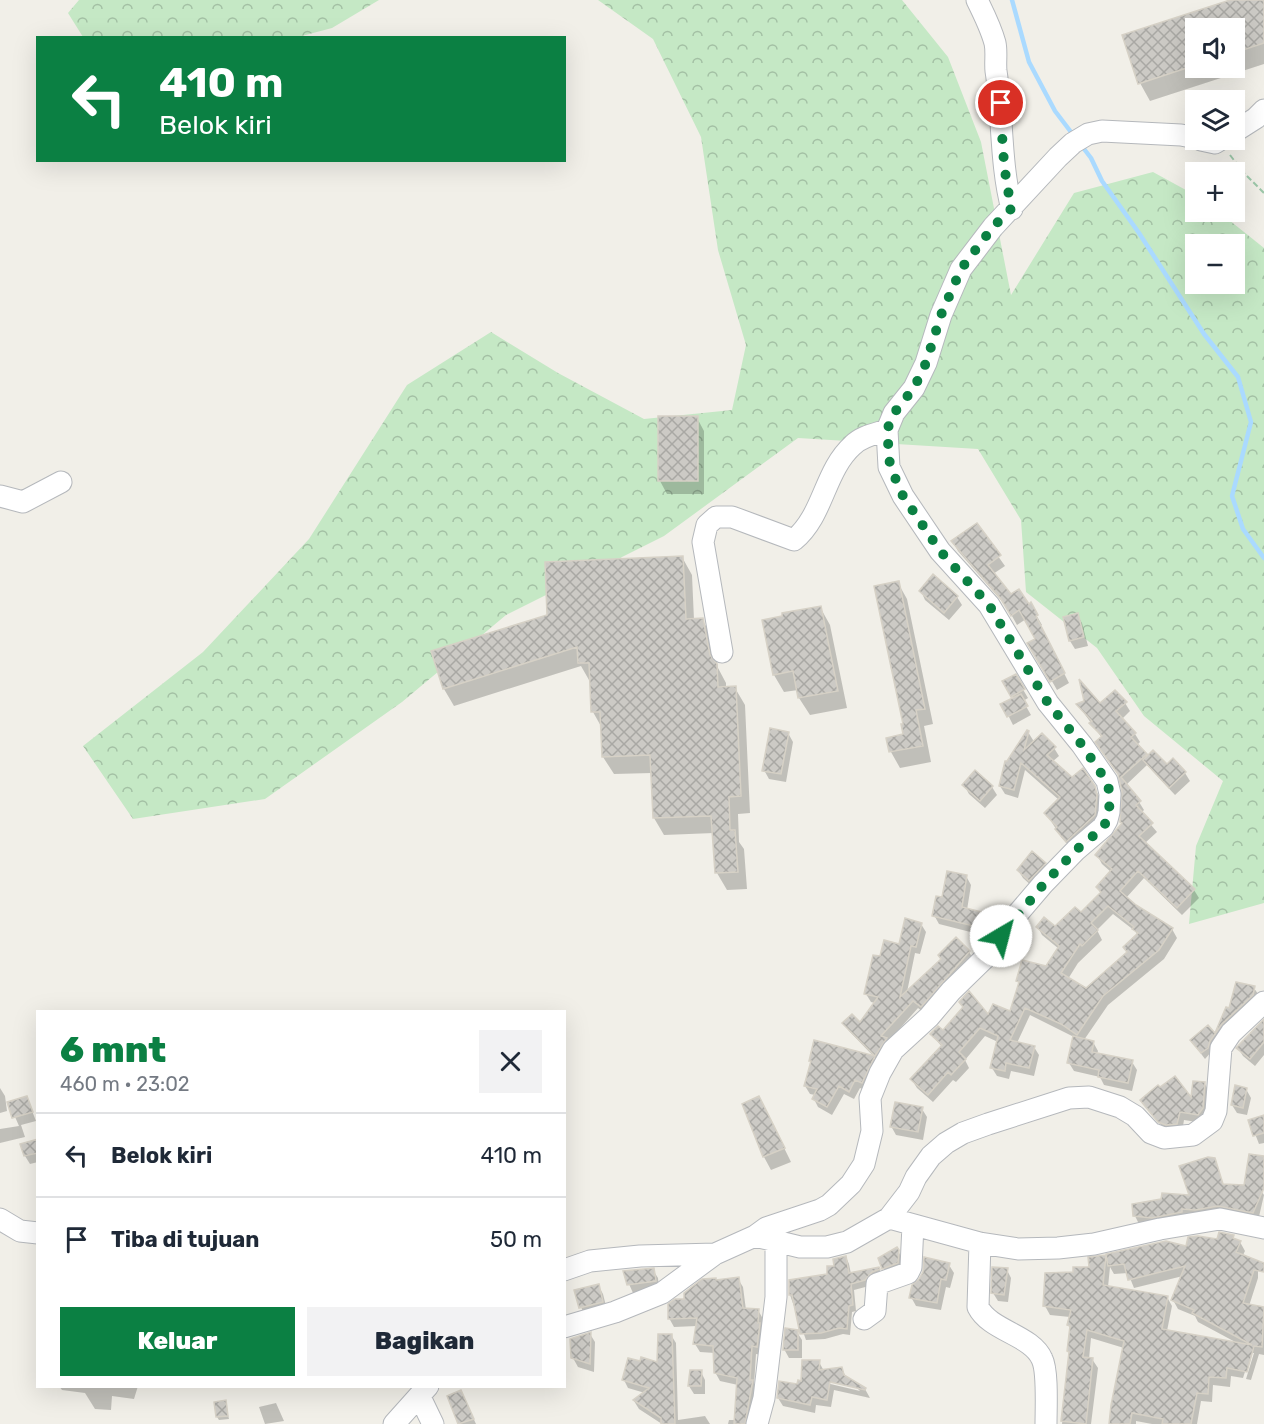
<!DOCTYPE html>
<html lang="id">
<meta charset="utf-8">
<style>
body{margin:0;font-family:Rubik,sans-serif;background:#f2f2f3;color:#1f2937;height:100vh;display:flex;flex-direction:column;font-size:22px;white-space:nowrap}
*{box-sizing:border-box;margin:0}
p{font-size:20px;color:#747a83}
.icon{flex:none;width:33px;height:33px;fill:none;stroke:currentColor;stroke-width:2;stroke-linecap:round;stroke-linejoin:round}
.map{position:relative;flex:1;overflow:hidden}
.panel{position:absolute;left:36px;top:1010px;width:530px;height:378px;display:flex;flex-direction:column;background:#fff;border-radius:0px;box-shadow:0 6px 24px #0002}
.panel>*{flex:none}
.top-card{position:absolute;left:36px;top:36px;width:530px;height:126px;border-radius:0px;box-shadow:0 6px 24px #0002;background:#0b8043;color:#fff;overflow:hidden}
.tools{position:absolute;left:1185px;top:18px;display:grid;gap:12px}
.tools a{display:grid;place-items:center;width:60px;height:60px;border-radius:0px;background:#fff;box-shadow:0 6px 24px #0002;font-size:30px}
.pin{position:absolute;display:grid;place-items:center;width:51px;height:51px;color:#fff;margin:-26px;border:3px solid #fff;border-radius:50%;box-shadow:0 2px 6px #0007}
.me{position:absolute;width:66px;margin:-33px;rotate:37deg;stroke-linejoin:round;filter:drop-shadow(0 0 4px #0008)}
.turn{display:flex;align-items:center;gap:21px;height:126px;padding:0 24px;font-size:27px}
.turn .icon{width:78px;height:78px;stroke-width:2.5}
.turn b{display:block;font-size:42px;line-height:51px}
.round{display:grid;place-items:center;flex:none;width:63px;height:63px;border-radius:0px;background:#f2f2f3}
.headline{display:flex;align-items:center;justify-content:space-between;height:102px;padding:0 24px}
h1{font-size:36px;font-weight:800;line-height:45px;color:#0b8043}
.primary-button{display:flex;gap:12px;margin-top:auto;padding:12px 24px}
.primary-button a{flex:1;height:69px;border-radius:0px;background:#0b8043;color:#fff;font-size:24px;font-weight:800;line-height:69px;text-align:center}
.primary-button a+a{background:#f2f2f3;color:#1f2937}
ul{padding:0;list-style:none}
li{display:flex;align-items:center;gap:18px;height:84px;padding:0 24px;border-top:2px solid #e0e1e3}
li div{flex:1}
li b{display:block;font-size:22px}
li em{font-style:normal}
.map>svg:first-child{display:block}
.forest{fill:url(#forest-crowns);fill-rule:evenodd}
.shadow{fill:#0003;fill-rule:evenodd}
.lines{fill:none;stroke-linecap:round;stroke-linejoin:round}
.stream{stroke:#aadaff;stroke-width:4.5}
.building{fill:url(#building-cross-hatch);stroke:#d6d1c6;stroke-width:1.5;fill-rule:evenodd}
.minor-casing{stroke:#b5b8bc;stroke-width:23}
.path{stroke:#9cc7a9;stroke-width:2;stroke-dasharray:6 3;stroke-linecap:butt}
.minor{stroke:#fff;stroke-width:21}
.route{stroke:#0b8043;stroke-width:10;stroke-dasharray:0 18}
</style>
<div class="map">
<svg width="1264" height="1424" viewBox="0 0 1264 1424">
<defs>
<pattern id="forest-crowns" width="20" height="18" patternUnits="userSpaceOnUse" patternTransform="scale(1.5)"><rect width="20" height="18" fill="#c5e8c5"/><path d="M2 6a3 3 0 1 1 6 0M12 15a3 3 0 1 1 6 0" fill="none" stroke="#a3c0a4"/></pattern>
<pattern id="building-cross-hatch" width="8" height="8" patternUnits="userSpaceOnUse" patternTransform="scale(1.5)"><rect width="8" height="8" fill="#cccac5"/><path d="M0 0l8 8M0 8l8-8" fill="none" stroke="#a9a8a4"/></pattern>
</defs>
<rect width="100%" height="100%" fill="#f1efe8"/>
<path class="forest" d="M79 0H379L332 28 298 37 88 38 83 37 68 13Z
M598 0H902L948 57 981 142 1011 295 1074 193 1153 172 1195 195 1196 212H1219L1264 248V903L1189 924 1196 846 1223 781 1144 716 1097 648 1026 592 1021 520 978 449 798 438 664 536 506 615 402 702 265 799 133 819 83 746 203 652 309 539 407 385 491 332 558 373 644 419 732 410 746 345 718 250 701 137 653 39ZM1196 244H1234V284H1196Z"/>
<path class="shadow" d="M1235 0H1264V64L1150 101 1140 83 1124 36ZM1196 28H1234V68H1196Z
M697 418 704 431V494H667L660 481Z
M976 525 1005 566 993 574 1011 596 1028 606 1030 604 1042 625 1040 626 1069 683 1057 690 1030 643 1037 639 1026 619 1017 625 1007 607 958 551 953 542Z
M682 557 692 575 694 620H702L713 637 718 668 726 683V688H735L745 705 750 813 738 814 739 842 744 849 747 889 727 890 717 873 714 833 664 835 654 818 652 773 614 774 603 757 602 728 593 712 592 680H589L581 666 454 706 444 689 549 616Z
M898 583 907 599 933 724 924 726 931 762 900 768 891 752 888 739 905 736Z
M921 591 957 597 962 605 949 620 925 600Z
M820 607 830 625 847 708 810 715 799 698 798 690 784 692 774 675Z
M1077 615 1082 623 1088 646 1075 649 1070 641Z
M1015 676 1028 698 1023 701 1031 715 1013 725 1003 705 1014 699 1004 681Z
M1125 703 1130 711 1122 719 1135 734 1140 742 1137 745 1147 758 1167 766 1173 760 1185 773 1190 781 1175 795 1147 765 1126 785 1139 802 1144 810 1141 813 1157 832 1145 843 1194 890 1199 898 1182 915 1144 878 1126 898 1172 929 1177 938 1164 959 1108 1005 1084 1040 1093 1042 1098 1051 1097 1054 1132 1062 1137 1070 1132 1091 1104 1085 1100 1077 1074 1071 1069 1063 1074 1037 1030 1015 1017 1043 1034 1047 1039 1055 1034 1076 1011 1071 1009 1079 997 1076 992 1068 998 1042 985 1036 965 1060 969 1068 956 1082 953 1080 933 1102 917 1088 912 1080 942 1047 932 1035 989 1017 1011 1013 1020 984 1018 981 1047 967 1059 949 1042 935 1038 927 1055 928 1081 914 1101 894 1097 887 1111 872 1102 864 1097 855 1123 824 1121 822 1124 791 1120 776 1102 738 1078 705ZM1113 914 1135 931 1138 936 1128 953 1087 990 1068 979 1078 963 1102 940 1097 930Z
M1028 732 1033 740 1032 745 1054 748 1059 756 1052 762 1072 779 1094 787 1099 796 1101 804 1100 819 1072 849 1061 837 1046 813 1059 800 1025 770 1018 798 1005 794 1000 786Z
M788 733 793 742 786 782 769 779 764 770Z
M964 785 992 787 997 795 985 808 969 794Z
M1045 864 1049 872 1034 888 1023 878 1018 870Z
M966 876 971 885 967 910 996 918 1000 926 994 938 939 924 934 915 943 899Z
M921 924 926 932 920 954 915 953 907 992 942 960 969 952 974 960 926 1014 918 1008 888 1042 880 1063 849 1031 844 1023 860 1025 875 1003 871 1002 866 994 882 958 900 946Z
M1254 988 1258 994 1256 1001 1205 1059 1196 1047 1208 1027 1215 1035 1227 1009 1230 1010Z
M1264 1021V1055L1255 1066 1243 1056 1238 1048Z
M874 1058 879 1066 867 1091 860 1088 854 1099 844 1094 832 1115 818 1107 814 1099 815 1095 810 1094 805 1086 812 1063 810 1061Z
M1205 1084 1209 1092 1203 1123 1184 1120 1182 1132 1165 1130 1147 1108 1192 1101Z
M0 1088 5 1096 7 1111 0 1113Z
M1246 1089 1251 1098 1247 1115 1237 1113 1232 1105Z
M27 1098 36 1121 21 1125 25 1137 0 1143V1129L19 1126 9 1103Z
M744 1104 766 1111 791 1162 771 1170 764 1157Z
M922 1109 927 1117 923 1140 896 1135 891 1126Z
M1264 1118V1143L1259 1144 1250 1121Z
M38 1141V1162L30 1164 25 1156Z
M1264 1158V1185L1258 1187 1264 1195 1258 1221 1139 1224 1135 1216 1191 1197 1214 1160 1224 1186 1246 1187Z
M1233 1236 1235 1240 1240 1242 1245 1251 1242 1257 1258 1270V1278L1249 1306 1264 1309V1355L1259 1354 1251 1380 1246 1379 1254 1353H1251L1243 1378 1231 1376 1230 1387 1213 1385 1212 1402 1201 1401 1197 1424H1152L1136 1421V1424H1110L1124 1348 1091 1338 1089 1359H1092L1098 1368 1091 1424H1062L1070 1354 1068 1351 1071 1329 1068 1325 1070 1317 1050 1315 1045 1306 1075 1274 1091 1269 1105 1257 1109 1263ZM1110 1267 1114 1274 1128 1273 1134 1288 1183 1276 1173 1300 1178 1309 1195 1316 1198 1322 1239 1344 1167 1331 1172 1306 1167 1297 1108 1287Z
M897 1249 903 1260 902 1271 888 1276 883 1268Z
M846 1257 849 1264 851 1274 879 1269 883 1276 869 1286 854 1290 856 1311 852 1312 850 1335 843 1334 825 1339 806 1340 790 1295 829 1275Z
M949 1265 954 1273 950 1288 946 1287 941 1310 916 1306 911 1297Z
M653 1270 658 1278 659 1289 633 1293 629 1284Z
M1007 1270 1011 1278 1008 1302 998 1301 993 1293Z
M738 1279 743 1287 746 1310H758L763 1319 761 1355 756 1354 754 1385 757 1389 750 1424H728L729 1420H736L738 1385 720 1381 715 1372V1353L700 1352 695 1344 697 1326 674 1327 669 1318 686 1301 716 1282Z
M598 1285 603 1294 607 1310 585 1316 581 1307Z
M797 1332 802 1340V1358H789L784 1349Z
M590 1334 595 1342 594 1372 578 1367 573 1358Z
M671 1335 676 1343 678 1420 705 1416 710 1424H662L639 1409 634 1401 645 1393 628 1388 624 1380 659 1364Z
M819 1362 824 1371 842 1369 846 1377 865 1389 870 1398 834 1390 831 1407 816 1405 815 1413 783 1406 778 1398 802 1383ZM823 1379 856 1387 860 1391 822 1382Z
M701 1372 705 1380V1394H694L689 1386Z
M59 1386H138L134 1399 112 1396 111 1410 95 1409 85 1393 62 1390Z
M449 1396 465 1400 476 1424H460Z
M225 1402 229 1419 219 1420 217 1417Z
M276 1403 284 1421 265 1424 259 1407Z"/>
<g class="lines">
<path class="stream" d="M1012 0 1029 62 1055 111 1074 136
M1081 145 1091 158 1102 181 1139 233 1204 334 1238 377 1251 422 1232 496 1243 529 1264 558"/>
</g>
<path class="building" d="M1230 0H1264V43L1234 53V28H1196V65L1138 84 1122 35Z
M658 416H698V481H658Z
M977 523 1001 555 988 565 1011 594 1019 589 1029 604 1031 602 1038 615 1036 616 1065 673 1050 682 1027 643 1035 639 1019 610 1011 616 1001 599 951 541Z
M683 556 686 619 703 618 710 655 717 664 718 687 736 686 741 796 729 797 730 830H735L738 872 715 873 711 816 653 818 650 755 602 757 600 712H591L589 663H578L577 647 443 689 431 651 547 615 545 562Z
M933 574 958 596 944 613 919 591Z
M899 581 925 709 916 710 923 746 889 752 886 738 903 734 901 724H903L874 586Z
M821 606 838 691 798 698 793 671 773 675 762 620 782 616V613Z
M1078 613 1084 637 1069 641 1063 617Z
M1016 674 1025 689 1011 697 1002 681Z
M1079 679 1100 703 1115 690 1127 702 1116 711 1136 733 1131 737 1147 754 1121 777 1141 801 1136 805 1153 823 1139 836 1195 889 1177 908 1138 871 1120 891 1136 905 1173 928 1159 950 1103 996 1077 1035 1061 1024 1025 1008 1010 1040 1035 1046 1029 1068 1006 1063 1005 1071 990 1068 998 1036 980 1028 959 1052 966 1059 951 1075 948 1072 928 1095 910 1079 942 1045 930 1034 938 1026 943 1030 963 1007 959 1002 969 991 988 1014 993 1004 1010 1011 1019 982 1016 981 1022 960 1046 966 1059 946 1036 927 1044 917 1055 926 1075 907 1081 912 1101 892 1096 887 1112 869 1095 855 1122 823 1120 822 1122 791 1118 774 1095 742 1102 736 1089 723 1092 721 1076 704 1084 701ZM1108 906 1134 927 1132 929 1138 933 1123 947 1127 952 1086 988 1061 973 1080 944 1082 946 1098 930 1091 923Z
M1021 694 1028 706 1007 717 1000 704Z
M770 728 789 732 781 774 762 771Z
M1027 730 1029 731 1024 750 1042 733 1056 747 1047 755 1072 777 1083 768 1095 786 1097 795 1095 815 1066 842 1055 829 1057 827 1044 813 1060 797 1021 763 1014 790 999 786 1005 761H1007Z
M1153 750 1167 764 1173 758 1186 772 1169 788 1143 760Z
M975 770 993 786 980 801 962 785Z
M1032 851 1046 863 1029 881 1017 870Z
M947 871 967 875 962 907 997 916 990 930 932 916 936 896 942 897Z
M905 918 922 923 916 947 911 946 900 997 941 959 938 955 956 937 970 951 921 1007 913 1001 881 1036 887 1038 875 1056 842 1023 852 1014 860 1022 878 997 864 994 873 955 880 956 884 940 899 944Z
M1236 982 1255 986 1253 995 1222 1024 1210 1041 1208 1048 1201 1053 1190 1040 1208 1025 1215 1033 1226 1007 1229 1008Z
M1264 1019V1042L1250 1059 1236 1048Z
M1073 1036 1094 1041 1092 1052 1133 1060 1128 1083 1098 1077 1099 1070 1067 1063Z
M814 1040 875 1056 862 1083 855 1080 849 1092 839 1086 827 1107 812 1099 817 1089 804 1086 811 1061H809Z
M1175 1076 1191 1097 1193 1081 1205 1082 1203 1108 1198 1115 1180 1112 1177 1124 1166 1125 1158 1122 1140 1100 1158 1085 1160 1087Z
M1235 1085 1247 1088 1243 1108 1231 1105Z
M27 1096 33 1112 12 1118 7 1102Z
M759 1096 785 1148 763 1157 742 1104Z
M895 1102 923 1107 918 1132 890 1127Z
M1264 1115V1133L1253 1136 1248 1120Z
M38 1139V1153L24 1156 20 1144Z
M1249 1154 1264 1156V1188L1253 1213 1218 1206 1195 1210 1182 1209V1212L1152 1218 1133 1216 1132 1204 1161 1199 1162 1193 1189 1195 1179 1166 1208 1157 1215 1158 1223 1184 1244 1185Z
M1219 1232 1234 1235 1233 1238 1241 1241 1236 1252 1264 1263V1272L1254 1270 1243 1303 1264 1307 1262 1347 1254 1346 1247 1372 1227 1368 1226 1378 1209 1377 1208 1394 1197 1393 1191 1424H1162L1163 1419 1132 1413 1130 1424H1109L1111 1405 1124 1341 1087 1330 1083 1357 1093 1358 1086 1424 1061 1421 1069 1352 1067 1351 1070 1326 1067 1325 1071 1310 1043 1306 1045 1273 1073 1272V1267H1089L1088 1257 1106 1255 1103 1285 1168 1296 1162 1329 1252 1345 1192 1313 1194 1310 1171 1300 1185 1266 1128 1280 1124 1264 1108 1266 1106 1254 1166 1241 1186 1246 1188 1237 1198 1236 1217 1239Z
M897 1247 899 1250 898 1263 882 1269 878 1258Z
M846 1256 849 1273 879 1267 880 1269 872 1272 865 1280 851 1284 853 1305 849 1306 847 1329 839 1328 821 1333 800 1334 792 1295H789V1280L827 1274V1266H834L833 1259Z
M924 1257 950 1263 946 1280 941 1279 937 1303 909 1298 912 1285 919 1279 923 1272Z
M992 1267 1008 1268 1004 1295 991 1293Z
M654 1268 656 1281 627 1285 623 1271Z
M739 1277 743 1308 759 1309 758 1323H760L757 1347 752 1346 750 1380H753L745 1424H734L737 1378 714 1373 713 1346 693 1344 697 1318 668 1319V1304L675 1299H684V1293L702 1279 716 1278V1280Z
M599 1284 603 1302 579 1308 574 1290Z
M785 1328 798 1330V1350H783Z
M591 1332 590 1364 571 1358 570 1339Z
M658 1334H672L675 1424H661V1418L633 1400 649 1388 622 1380 628 1358 640 1361 641 1357 657 1362Z
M802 1360H820L819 1370 842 1367 844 1375 866 1388 865 1390 830 1382 827 1400 812 1397 810 1405 777 1398 779 1381 797 1384 798 1380 801 1381Z
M690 1370H702L701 1386H688Z
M461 1390 474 1419 458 1424 447 1396Z
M226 1400 228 1416 216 1417 214 1402Z"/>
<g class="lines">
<defs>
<path id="minor" d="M977 0C984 14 991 28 995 43 997 52 995 62 996 71 1003 116 1000 164 1012 209
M1234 132 1256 118 1264 110
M1201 140 1215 143 1220 140
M0 496 23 502 61 482
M722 652 703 542 707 525 716 517H732L794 540C824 515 824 471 853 445 862 436 875 434 887 430
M889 1218 980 1243 1018 1249 1058 1248 1094 1244 1160 1229 1220 1219 1264 1228
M0 1219 20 1231 38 1233
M755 1236 800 1247H827L847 1242 889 1218 909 1192 916 1177 931 1156 946 1143 963 1133 988 1124 1069 1098 1089 1097 1120 1107 1135 1116 1151 1133 1164 1138 1193 1135 1212 1121 1216 1111 1221 1048 1231 1033 1264 1002
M980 1243 978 1307C990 1331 1032 1335 1042 1359 1048 1371 1046 1409 1046 1424
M564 1270 590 1261 640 1256 715 1254
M864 1319 875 1311 877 1284 908 1273 911 1267 913 1225
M564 1327 615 1312 662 1293 715 1254 755 1236 766 1228 820 1210 829 1205 851 1184 864 1164 872 1131 870 1098 880 1073 893 1050 929 1017 951 991 988 955 1014 918 1043 884 1076 850 1103 827 1107 820 1109 812 1110 794 1107 781 1082 745 1048 703 989 605 940 551 903 496 889 467 887 430 894 413 914 388 926 363 941 315 961 269 993 227 1058 157 1073 143 1088 134 1102 131 1181 135 1196 138
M420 1397 433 1424
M394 1424 428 1386
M757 1424 764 1398 776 1297V1240"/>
</defs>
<use href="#minor" class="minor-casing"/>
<path class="path" d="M1230 155 1243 172 1264 193"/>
<use href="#minor" class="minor"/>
</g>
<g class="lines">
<path class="route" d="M1001 103C1002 138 1003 174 1012 208L993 227 961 269 941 315 926 363 914 388 894 413 887 430 890 466 903 496 940 551 989 605 1048 703 1082 745 1107 782 1110 794 1109 812 1104 827 1076 850 1043 885 1001 936"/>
</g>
</svg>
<div class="tools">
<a><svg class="icon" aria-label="sound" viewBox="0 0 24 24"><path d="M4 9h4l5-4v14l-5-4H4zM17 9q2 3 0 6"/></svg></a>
<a><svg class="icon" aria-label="layers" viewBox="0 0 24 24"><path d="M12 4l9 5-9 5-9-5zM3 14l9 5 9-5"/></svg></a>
<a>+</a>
<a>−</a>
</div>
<div class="pin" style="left:1001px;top:103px;background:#d93025"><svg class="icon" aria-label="arrive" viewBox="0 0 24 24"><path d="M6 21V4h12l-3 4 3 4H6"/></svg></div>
<svg class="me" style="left:1001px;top:936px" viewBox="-20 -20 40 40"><circle r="19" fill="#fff"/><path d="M0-13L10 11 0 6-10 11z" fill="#0b8043"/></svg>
<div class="top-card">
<div class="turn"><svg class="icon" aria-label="left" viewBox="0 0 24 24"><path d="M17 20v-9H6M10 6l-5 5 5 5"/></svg><div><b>410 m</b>Belok kiri</div></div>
</div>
<section class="panel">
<div class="headline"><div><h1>6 mnt</h1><p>460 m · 23:02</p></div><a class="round"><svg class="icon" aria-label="close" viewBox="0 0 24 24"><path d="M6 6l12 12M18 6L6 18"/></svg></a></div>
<ul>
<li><svg class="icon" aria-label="left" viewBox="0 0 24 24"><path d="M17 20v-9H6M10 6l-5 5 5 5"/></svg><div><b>Belok kiri</b></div><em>410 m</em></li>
<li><svg class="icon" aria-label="arrive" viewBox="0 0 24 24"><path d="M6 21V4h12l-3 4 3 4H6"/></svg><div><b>Tiba di tujuan</b></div><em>50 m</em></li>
</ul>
<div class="primary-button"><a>Keluar</a><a>Bagikan</a></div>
</section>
</div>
